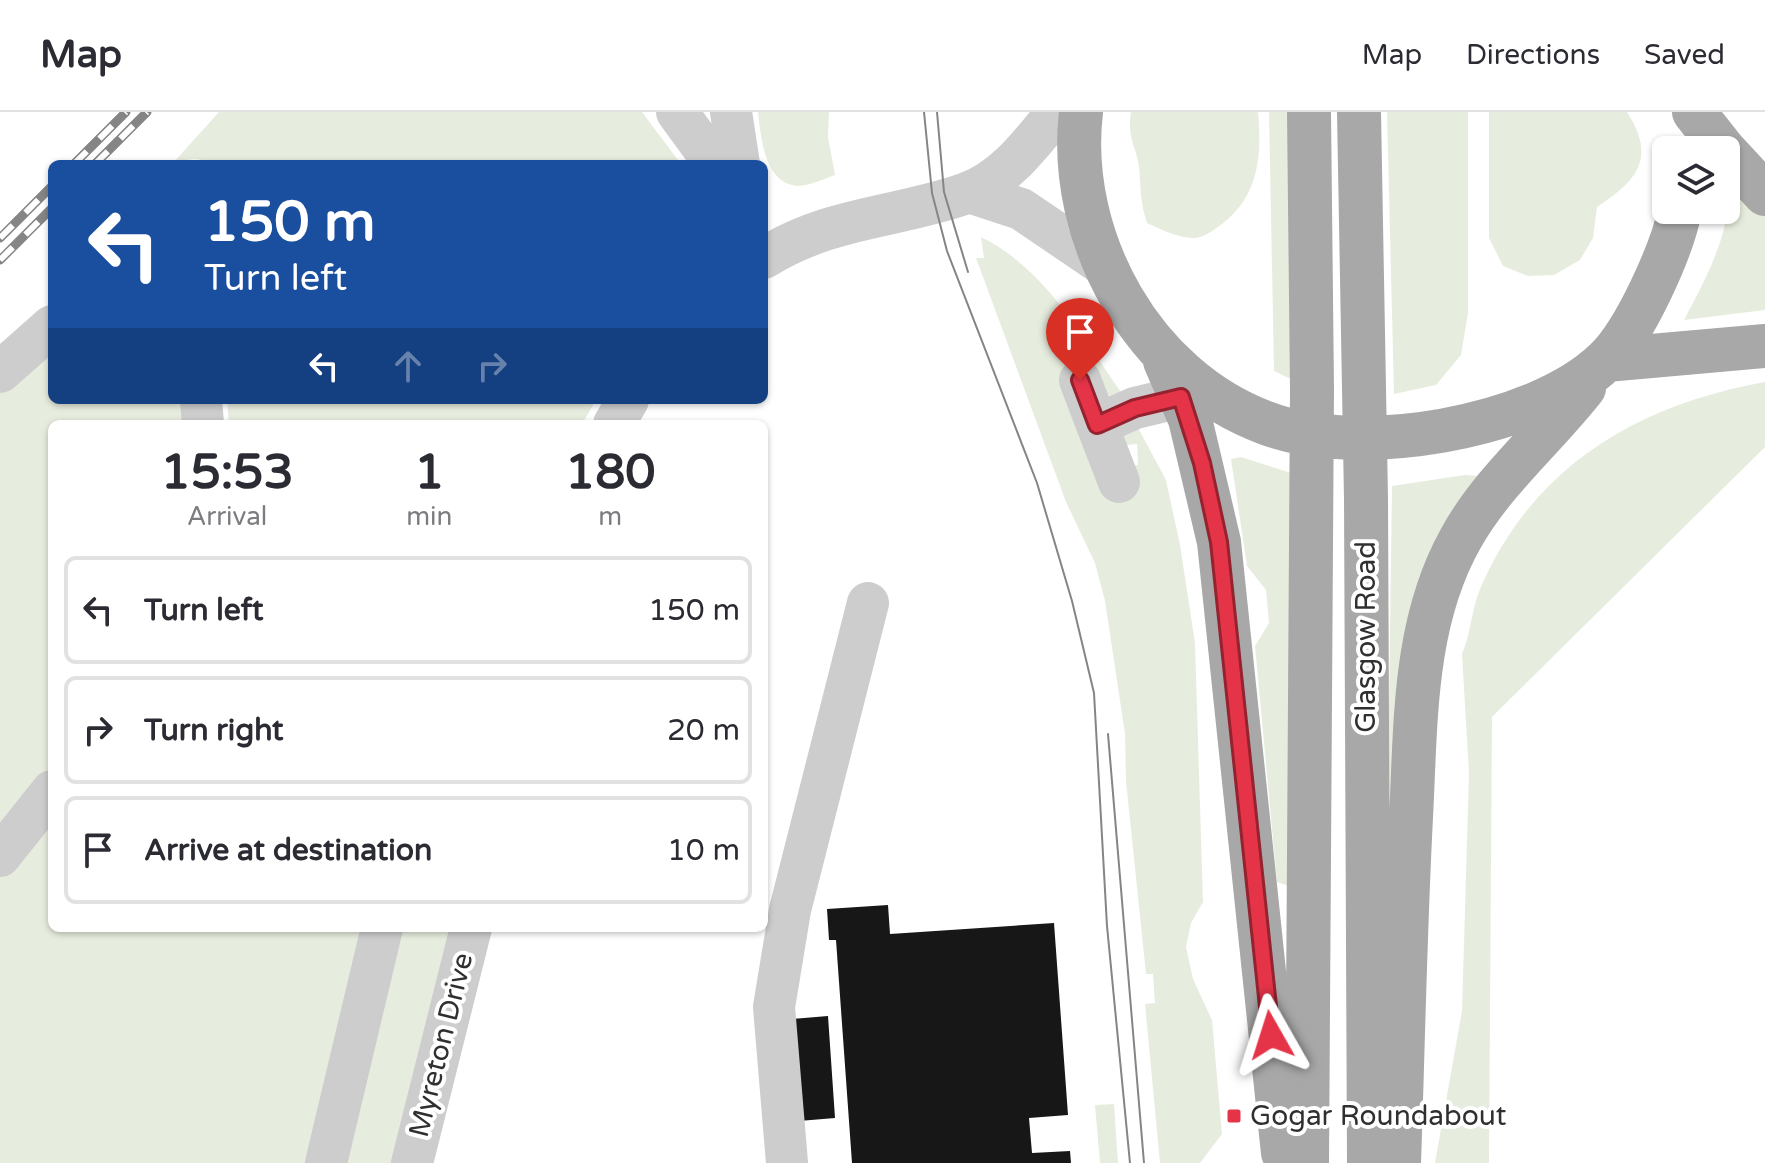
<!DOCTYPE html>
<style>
body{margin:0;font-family:"Varela Round",sans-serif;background:#f2f2f3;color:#2b2b33;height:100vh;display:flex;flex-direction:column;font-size:30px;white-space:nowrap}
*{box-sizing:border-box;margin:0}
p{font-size:26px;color:#7c7c81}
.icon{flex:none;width:44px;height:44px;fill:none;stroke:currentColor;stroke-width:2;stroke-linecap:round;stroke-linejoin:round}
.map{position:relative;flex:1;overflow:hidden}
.drawer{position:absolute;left:48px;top:308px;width:720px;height:512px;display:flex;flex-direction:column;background:#fff;border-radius:12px;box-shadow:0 2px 6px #0004}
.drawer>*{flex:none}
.hud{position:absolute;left:48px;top:48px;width:720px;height:244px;border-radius:12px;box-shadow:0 2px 6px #0004;background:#1a4fa0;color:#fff;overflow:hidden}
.tools{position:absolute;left:1652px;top:24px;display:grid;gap:16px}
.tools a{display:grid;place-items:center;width:88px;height:88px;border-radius:12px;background:#fff;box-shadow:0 2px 6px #0004;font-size:40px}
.pin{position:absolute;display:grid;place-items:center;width:68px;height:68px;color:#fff;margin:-82px -34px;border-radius:50% 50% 50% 0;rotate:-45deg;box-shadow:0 0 8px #0007}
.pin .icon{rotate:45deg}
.me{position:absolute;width:88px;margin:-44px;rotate:354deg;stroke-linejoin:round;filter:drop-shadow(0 0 6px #0008)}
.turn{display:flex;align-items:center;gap:28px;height:168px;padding:0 24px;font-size:36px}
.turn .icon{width:104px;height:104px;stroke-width:2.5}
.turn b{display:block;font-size:56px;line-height:68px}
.lanes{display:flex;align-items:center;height:76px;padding:0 24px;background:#0003;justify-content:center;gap:40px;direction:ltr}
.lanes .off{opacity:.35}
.eta{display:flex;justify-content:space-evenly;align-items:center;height:136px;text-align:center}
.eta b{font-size:48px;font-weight:800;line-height:56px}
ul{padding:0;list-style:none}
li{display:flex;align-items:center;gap:24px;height:108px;margin:0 16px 12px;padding:0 8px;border:4px solid #e1e1e2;border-radius:12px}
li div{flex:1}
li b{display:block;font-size:30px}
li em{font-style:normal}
header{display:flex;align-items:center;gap:48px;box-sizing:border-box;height:112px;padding:0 40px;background:#fff;border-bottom:2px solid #e1e1e2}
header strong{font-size:38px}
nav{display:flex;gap:44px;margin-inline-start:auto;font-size:28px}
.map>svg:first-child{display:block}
.green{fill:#e7edde}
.building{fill:#171717}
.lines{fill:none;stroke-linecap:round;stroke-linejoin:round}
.minor{stroke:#cdcdcd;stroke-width:42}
.major{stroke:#a8a8a8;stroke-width:44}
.tram{stroke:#858585;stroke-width:2}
.rail-casing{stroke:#858585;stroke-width:9}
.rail{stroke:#fff;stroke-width:6;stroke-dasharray:18;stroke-linecap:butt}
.route-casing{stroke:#95222f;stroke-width:20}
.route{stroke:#e53448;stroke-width:14}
.poi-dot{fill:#e53448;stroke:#fff;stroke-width:3}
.labels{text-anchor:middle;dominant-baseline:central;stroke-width:8;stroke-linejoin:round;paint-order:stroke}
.street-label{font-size:28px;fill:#303030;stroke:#fff}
.poi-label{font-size:28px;fill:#303030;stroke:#fff;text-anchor:start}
</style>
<header>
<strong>Map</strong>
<nav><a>Map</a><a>Directions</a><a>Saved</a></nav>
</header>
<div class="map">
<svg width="1765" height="1051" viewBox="0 0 1765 1051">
<rect width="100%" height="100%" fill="#fff"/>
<path class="green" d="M219 0H642L681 52H208C199 43 184 48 173 51Z
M758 0H829L828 25 835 63C824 67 809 74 797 74 764 71 761 25 758 0Z
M1131 0H1258C1262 43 1259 84 1222 112 1215 117 1203 126 1195 126 1178 126 1162 118 1147 111 1140 90 1141 77 1139 55 1136 33 1127 28 1131 0Z
M1269 0H1289L1293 268 1274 259Z
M1387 0H1468V201L1461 243 1436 273 1394 282Z
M1489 0H1627C1657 46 1637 69 1597 95L1593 126 1580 148 1554 163 1528 164 1503 154 1489 126Z
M1726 68 1765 99V198L1684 208C1702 174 1724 134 1728 94 1729 86 1726 77 1726 68Z
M981 125C1046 157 1082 225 1123 283L1115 292 1103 293 1097 287 1087 261 1071 268 1110 379 1136 371 1133 353H1138L1137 332 1117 334 1114 327 1121 316 1135 310 1166 368 1180 433 1195 531 1203 790 1191 811 1186 835 1193 867 1212 908 1222 1022 1200 1051H1160L1145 892 1155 891 1153 862H1146L1126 669 1125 622 1105 489 1095 451 1066 390 976 146H984Z
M52 231V288H191V312H52V816H379L316 1051H0V278Z
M1765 270V335L1492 605 1489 1051H1435L1462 899 1469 661 1462 542C1471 521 1471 499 1480 477 1533 354 1637 293 1765 270Z
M227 288H596L582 312H229Z
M1241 345 1294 362 1289 774 1277 770 1255 534 1269 511 1266 478 1247 454 1231 347Z
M1465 363 1479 364 1387 737 1392 374Z
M391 816H450L394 1051H335Z
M1114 992 1118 1051H1100L1095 993Z"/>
<path class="building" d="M888 793 890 822 1054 811 1068 1003 1029 1006 1032 1041 1070 1039 1071 1051H852L836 828H829L827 797Z
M828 904 835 1006 799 1009 792 907Z"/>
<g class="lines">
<path class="minor" d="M677 0 715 52
M731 0 739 52
M969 80 1021 97 1105 154
M764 146C831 104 897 106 967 81 1006 67 1032 30 1057 0
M0 260 52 214
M1080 268 1097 313
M201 288 203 312
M614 312 628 288
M1119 370 1097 313 1135 296 1181 285
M0 744 52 679
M326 1051 382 816
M412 1051 471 816
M787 1051 774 895 790 798 868 491"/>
<path class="major" d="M1081 0C1066 127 1144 266 1266 311 1356 346 1534 317 1605 249 1635 221 1672 138 1680 98
M1359 0 1366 387 1369 1051
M1694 0 1724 38
M1726 40 1765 82
M1606 248 1765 234
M1165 249 1190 307 1219 430 1283 1041
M1307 1051 1312 277 1309 0
M1399 1051C1403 936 1405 820 1411 705 1416 611 1413 511 1461 426 1492 370 1544 327 1584 276"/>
<path class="tram" d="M924 0 932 81 947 139 1037 371 1072 489 1094 581 1107 814 1130 1051
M937 0 944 80 968 160
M1108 622 1144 1051"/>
<defs>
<path id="rail" d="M74 52 126 0
M95 52 147 0
M0 126 52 74
M0 148 52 96"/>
</defs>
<use href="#rail" class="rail-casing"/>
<use href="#rail" class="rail"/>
</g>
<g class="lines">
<defs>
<path id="route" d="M1080 268 1097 313 1135 296 1181 285 1202 351 1219 430 1271 923"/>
</defs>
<use href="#route" class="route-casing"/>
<use href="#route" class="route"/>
</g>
<rect class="poi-dot" x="1226" y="996" width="16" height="16" rx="4"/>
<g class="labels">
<g class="street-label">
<text transform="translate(1366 525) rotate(-90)">Glasgow Road</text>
<text transform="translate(441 933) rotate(-76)">Myreton Drive</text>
</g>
<g class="poi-label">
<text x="1250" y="1004">Gogar Roundabout</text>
</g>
</g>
</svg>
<div class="tools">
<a><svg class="icon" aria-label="layers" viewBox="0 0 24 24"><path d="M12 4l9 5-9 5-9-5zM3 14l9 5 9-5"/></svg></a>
</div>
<div class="pin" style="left:1080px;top:268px;background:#d93025"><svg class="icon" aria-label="arrive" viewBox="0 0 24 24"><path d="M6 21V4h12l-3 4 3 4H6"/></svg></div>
<svg class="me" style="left:1271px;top:923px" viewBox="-20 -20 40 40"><path d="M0-17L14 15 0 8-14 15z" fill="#e53448" stroke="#fff" stroke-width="4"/></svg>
<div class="hud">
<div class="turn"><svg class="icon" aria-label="left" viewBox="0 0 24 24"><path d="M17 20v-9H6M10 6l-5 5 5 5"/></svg><div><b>150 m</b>Turn left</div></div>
<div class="lanes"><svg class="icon" aria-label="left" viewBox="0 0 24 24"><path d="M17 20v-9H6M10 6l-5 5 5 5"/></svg><svg class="icon off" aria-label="ahead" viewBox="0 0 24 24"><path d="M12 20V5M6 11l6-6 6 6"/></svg><svg class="icon off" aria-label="right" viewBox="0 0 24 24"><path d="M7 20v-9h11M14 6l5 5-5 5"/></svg></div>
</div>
<section class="drawer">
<div class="eta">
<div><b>15:53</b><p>Arrival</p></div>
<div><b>1</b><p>min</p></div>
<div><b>180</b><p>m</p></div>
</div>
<ul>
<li><svg class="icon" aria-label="left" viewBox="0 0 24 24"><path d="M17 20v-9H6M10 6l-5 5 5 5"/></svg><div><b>Turn left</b></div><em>150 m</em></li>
<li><svg class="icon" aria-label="right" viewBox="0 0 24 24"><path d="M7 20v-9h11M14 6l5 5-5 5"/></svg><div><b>Turn right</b></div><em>20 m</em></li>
<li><svg class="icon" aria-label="arrive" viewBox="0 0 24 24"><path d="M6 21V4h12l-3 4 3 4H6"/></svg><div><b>Arrive at destination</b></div><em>10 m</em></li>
</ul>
</section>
</div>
